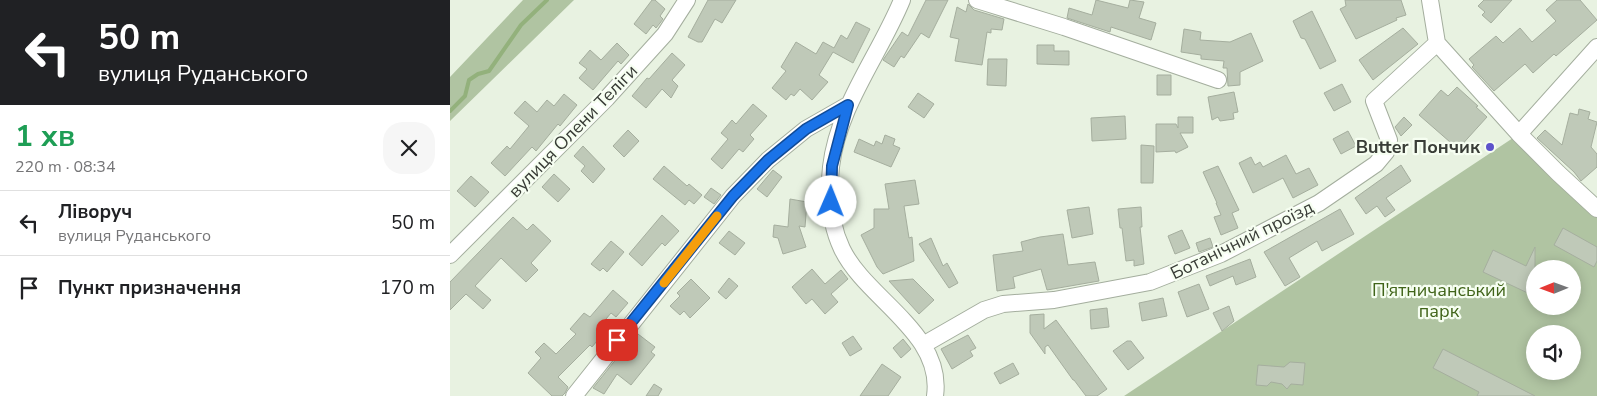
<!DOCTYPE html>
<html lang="uk">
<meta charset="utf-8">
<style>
body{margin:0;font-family:"Nunito Sans",sans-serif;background:#f6f6f6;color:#202124;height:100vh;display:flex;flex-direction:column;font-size:19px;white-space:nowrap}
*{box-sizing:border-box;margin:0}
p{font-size:16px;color:#757577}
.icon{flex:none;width:28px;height:28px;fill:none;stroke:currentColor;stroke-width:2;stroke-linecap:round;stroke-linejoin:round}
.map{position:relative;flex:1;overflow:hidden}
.sheet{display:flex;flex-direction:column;background:#fff;width:450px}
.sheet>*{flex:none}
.top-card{background:#202124;color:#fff;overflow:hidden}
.needle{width:32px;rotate:269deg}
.tools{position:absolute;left:1076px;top:260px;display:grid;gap:10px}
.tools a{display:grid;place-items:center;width:55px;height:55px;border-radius:50%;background:#fff;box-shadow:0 2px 12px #0003;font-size:25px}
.pin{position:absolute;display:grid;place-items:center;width:42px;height:42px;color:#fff;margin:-21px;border-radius:10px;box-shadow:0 2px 8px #0006}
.me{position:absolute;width:55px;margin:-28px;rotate:1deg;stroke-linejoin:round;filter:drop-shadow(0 0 4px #0008)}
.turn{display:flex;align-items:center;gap:18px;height:105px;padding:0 15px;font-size:22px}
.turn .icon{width:65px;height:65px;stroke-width:2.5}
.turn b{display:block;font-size:35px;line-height:42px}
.round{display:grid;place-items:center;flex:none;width:52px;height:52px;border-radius:20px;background:#f6f6f6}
.summary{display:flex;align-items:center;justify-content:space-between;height:85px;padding:0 15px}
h1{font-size:30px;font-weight:700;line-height:38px;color:#1e9e55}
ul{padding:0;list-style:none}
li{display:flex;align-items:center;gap:15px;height:65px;padding:0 15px;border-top:1px solid #e0e0e0}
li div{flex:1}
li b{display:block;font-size:19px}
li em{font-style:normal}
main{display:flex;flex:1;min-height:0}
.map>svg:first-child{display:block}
.green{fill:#b0c4a2;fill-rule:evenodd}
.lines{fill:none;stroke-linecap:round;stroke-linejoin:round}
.stream{stroke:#93b17c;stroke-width:4}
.building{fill:#bfc9b8;stroke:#a5ae9e}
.street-casing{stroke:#a4ae9e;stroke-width:18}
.street{stroke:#fff;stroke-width:16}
.route-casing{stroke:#114b97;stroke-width:12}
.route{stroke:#1a73e8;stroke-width:9}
.slow{stroke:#f59e0b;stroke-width:9}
.poi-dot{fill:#5d53cb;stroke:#f6fef1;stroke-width:2}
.labels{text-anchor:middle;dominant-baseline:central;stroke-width:4.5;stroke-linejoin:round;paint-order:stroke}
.street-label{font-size:18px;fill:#393d37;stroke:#f6fef1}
.poi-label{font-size:18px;font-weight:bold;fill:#393d37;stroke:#f6fef1;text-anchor:end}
.park-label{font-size:18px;fill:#406419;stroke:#f6fef1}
</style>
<main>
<section class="sheet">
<div class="top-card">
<div class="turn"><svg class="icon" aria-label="left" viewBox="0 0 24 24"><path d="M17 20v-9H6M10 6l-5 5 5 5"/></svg><div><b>50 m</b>вулиця Руданського</div></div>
</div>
<div class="summary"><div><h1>1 хв</h1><p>220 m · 08:34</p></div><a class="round"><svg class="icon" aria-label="close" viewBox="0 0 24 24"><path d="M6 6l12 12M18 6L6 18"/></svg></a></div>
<ul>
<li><svg class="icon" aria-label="left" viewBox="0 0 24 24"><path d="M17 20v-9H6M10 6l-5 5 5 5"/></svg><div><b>Ліворуч</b><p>вулиця Руданського</p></div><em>50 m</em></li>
<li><svg class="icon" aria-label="arrive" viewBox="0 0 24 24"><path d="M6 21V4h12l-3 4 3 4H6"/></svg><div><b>Пункт призначення</b></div><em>170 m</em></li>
</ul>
</section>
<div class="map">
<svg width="1147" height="396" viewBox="0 0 1147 396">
<rect width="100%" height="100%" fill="#e8f2e1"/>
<path class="green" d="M73 0H124L0 121V77Z
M1069 134 1147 209V396H674ZM1085 269H1122V306H1085ZM1085 334H1122V371H1085Z"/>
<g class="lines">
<path class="stream" d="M0 111 15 96 19 80 28 74 39 71 71 25 97 0"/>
</g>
<path class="building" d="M202 0H205L215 9 210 16 213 19 210 23 206 28 203 25 196 34 184 24Z
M258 0H286L272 23 265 19 252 42H248L238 37Z
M476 0H498L479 38 471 33 454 58 451 56 444 67 433 60 452 32 458 36Z
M646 0 678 8 680 0 694 2 689 18 706 23 701 40 661 27 660 32 617 18 619 8 642 15Z
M895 0H951L956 15 946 18 947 20 906 39 890 9 896 6Z
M1034 0H1062L1041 23 1032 15 1035 12 1028 6Z
M1107 0H1130L1147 20 1106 56 1104 54 1083 73 1075 64 1044 91 1022 67 1024 65 1019 59 1046 36 1053 43 1070 28 1082 42 1106 21 1096 10Z
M518 4 524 10 554 19 552 30 541 29V33L537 32 532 65 505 61 509 39 500 37 507 7 516 12Z
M862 11 886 61 870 69 855 39 851 38 843 21Z
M406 22 420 29 403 63 383 52 369 75 378 82 362 100 350 89 344 96 341 94 336 100 322 88 336 71 331 67 346 42 366 54 373 42 384 48 391 35 397 39Z
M953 28 968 44 923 80 909 60Z
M734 29 751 32 750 40 780 42 801 33 813 61 790 72V85L778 86 777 68H773L774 61 751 59V55L731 52Z
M167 43 179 55 171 64 168 61 143 90 129 78 137 69 129 63 140 50 151 60Z
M587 45H604V51H619V65L587 64Z
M222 53 235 65 222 80 228 86 221 98 212 89 196 108 182 96 197 78 199 79Z
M538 59H557L556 86 537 85Z
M707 75H721V95H707Z
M892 84 901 102 884 111 874 93Z
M1007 87 1028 106 1026 107 1037 117 1008 149 969 115 991 90 998 96Z
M784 92 788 112 783 113 784 119 770 121 768 117 762 120 758 97Z
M468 93 484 104 474 118 458 107Z
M114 94 127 105 110 126 108 124 86 151 82 147 55 176 41 163 57 146 60 149 79 126 64 113 75 101 87 112 97 100 104 106Z
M303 104 317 116 300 135 304 139 293 152 289 149 272 169 261 159 278 139 271 133 282 120 286 124Z
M1129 109 1140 112 1138 119 1147 122 1141 147 1147 154V167L1131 181 1124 172 1087 138 1095 130 1112 145 1120 113 1128 115Z
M675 116 676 139 642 141 641 118Z
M728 117H743V133H730L738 147 726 153 725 151 706 152V124H726L728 128Z
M954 117 962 125 951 136 945 127Z
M178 130 189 141 174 157 163 146Z
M898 131 906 146 891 154 883 139Z
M435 135 445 139 443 145 450 148 441 167 404 152 409 139 424 146 426 141 432 144Z
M691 145 704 146 703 183H691Z
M133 146 155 169 143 183 131 171 135 166 124 156Z
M836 155 846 174 859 168 868 185 843 198 833 178 803 193 789 163 801 157 805 165 810 162 813 167Z
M951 165 961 181 936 198 945 210 935 217 927 206 916 214 905 198Z
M214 166 237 186 239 184 252 195 244 204 239 200 235 205 203 179Z
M768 166 789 210 782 213 788 228 771 235 764 217 771 215 766 203H767L753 172Z
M323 170 332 177 317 197 307 189Z
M104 174 120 189 108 202 92 187Z
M21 176 39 192 25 207 7 191Z
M465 180 469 204 454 206 459 238 462 237 464 261 433 274 427 267 411 235 424 228V209H439L435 184Z
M261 188 271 195 264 204 254 197Z
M340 199 357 202 355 227 349 226 356 247 333 254 328 238 323 237 324 225 338 227Z
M639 207 643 234 622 238 617 210Z
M691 207 692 227H690L694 264 684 266V260L676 261 672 228H670L668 209Z
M890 209 904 234 872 251 867 241 839 258 850 277 835 286 814 252Z
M212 215 229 231 215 246 212 243 192 266 179 254Z
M63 217 77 230 83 224 101 241 81 263 88 270 76 282 51 258 25 286 41 300 33 309 16 294 0 310V282Z
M1113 228 1147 247V261L1144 267 1104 245Z
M732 230 740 248 725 254 718 236Z
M279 231 295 243 285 255 269 243Z
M613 234 618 265 645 262 649 281 597 290 591 269 563 277 565 288 547 291 543 255 573 251 571 242 590 237Z
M481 238 493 266 497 263 508 283 499 288 469 244Z
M760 238 763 247 749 252 746 243Z
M161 241 174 252 157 272 153 268 150 271 141 264Z
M1085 247V289L1082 295 1033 272 1043 250 1076 266Z
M800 259 806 277 786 285 783 276 760 286 756 276Z
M362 269 375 284 391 270 398 279 381 294 388 302 375 314 362 299 356 304 342 287Z
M279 278 288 286 276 299 268 292Z
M241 279 260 298 240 318 234 311 230 315 220 306 230 296 227 293Z
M463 279 484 300 469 314 439 281Z
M749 284 759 309 737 317 728 292Z
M163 290 178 303 166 317 161 313 146 331 152 335 142 347 140 345 108 377 118 387 115 393 112 396H102L78 373 91 358 85 352 94 343 106 354 126 334 120 329 134 313 140 317Z
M713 298 717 316 692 321 689 303Z
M779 306 784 321 772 331 763 313Z
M657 308 659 327 641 329 640 310Z
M594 314V329L606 320 657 389 647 396H636L624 380H623L598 345 595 347V354L580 333V315Z
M188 334 205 347 201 352 205 355 181 385 167 374 154 394 143 388 167 358 169 360Z
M518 335 526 348 520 351 523 356 502 369 491 349Z
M403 336 412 349 400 356 392 343Z
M453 339 461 349 451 358 443 348Z
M677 341H681L694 358 678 370 663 351Z
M993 349 1085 396H1027L1029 392 983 368Z
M840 362 855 363 853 385 841 384 837 389 832 384 821 382 817 386 806 385 808 365 834 367Z
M563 363 569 374 550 384 544 373Z
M432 364 451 377 438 396H410Z
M204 384 212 389 208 396H196Z"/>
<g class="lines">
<defs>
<path id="street" d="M452 0C429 56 388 106 381 167 378 195 380 224 392 249 416 299 494 333 485 396
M527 0 614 27 768 80
M980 0 987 43 1069 134 1108 173 1147 209
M1069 134 1147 47
M0 255 157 98 215 34 237 0
M473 345 534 310 553 304 604 300 700 282 771 254 869 203 926 164 936 152 939 140 924 101 987 43
M124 396 283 196 318 160 356 129 398 105"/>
</defs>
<use href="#street" class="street-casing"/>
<use href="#street" class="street"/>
</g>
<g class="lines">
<defs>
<path id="route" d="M167 340 283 196 318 160 356 129 398 105 382 166 381 202"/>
</defs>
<use href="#route" class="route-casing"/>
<use href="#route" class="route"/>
<path class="slow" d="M214 283 267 216"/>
</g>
<circle class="poi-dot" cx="1040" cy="147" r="5"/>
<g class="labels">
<g class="street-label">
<text transform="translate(123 131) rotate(-46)">вулиця Олени Теліги</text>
<text transform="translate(792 240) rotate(-26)">Ботанічний проїзд</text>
</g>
<g class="poi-label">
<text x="1030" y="147">Butter Пончик</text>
</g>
<g class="park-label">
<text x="989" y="290">П'ятничанський<tspan x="989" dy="21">парк</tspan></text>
</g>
</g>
</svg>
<div class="tools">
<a><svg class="needle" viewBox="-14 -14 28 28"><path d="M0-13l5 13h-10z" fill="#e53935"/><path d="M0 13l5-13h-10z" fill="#757577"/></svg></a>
<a><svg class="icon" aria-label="sound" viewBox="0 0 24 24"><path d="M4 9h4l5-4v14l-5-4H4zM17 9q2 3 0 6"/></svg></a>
</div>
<div class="pin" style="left:167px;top:340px;background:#d93025"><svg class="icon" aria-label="arrive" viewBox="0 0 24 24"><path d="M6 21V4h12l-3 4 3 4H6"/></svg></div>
<svg class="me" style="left:381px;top:202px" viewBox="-20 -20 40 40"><circle r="19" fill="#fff"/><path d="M0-13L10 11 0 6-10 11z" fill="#1a73e8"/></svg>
</div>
</main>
